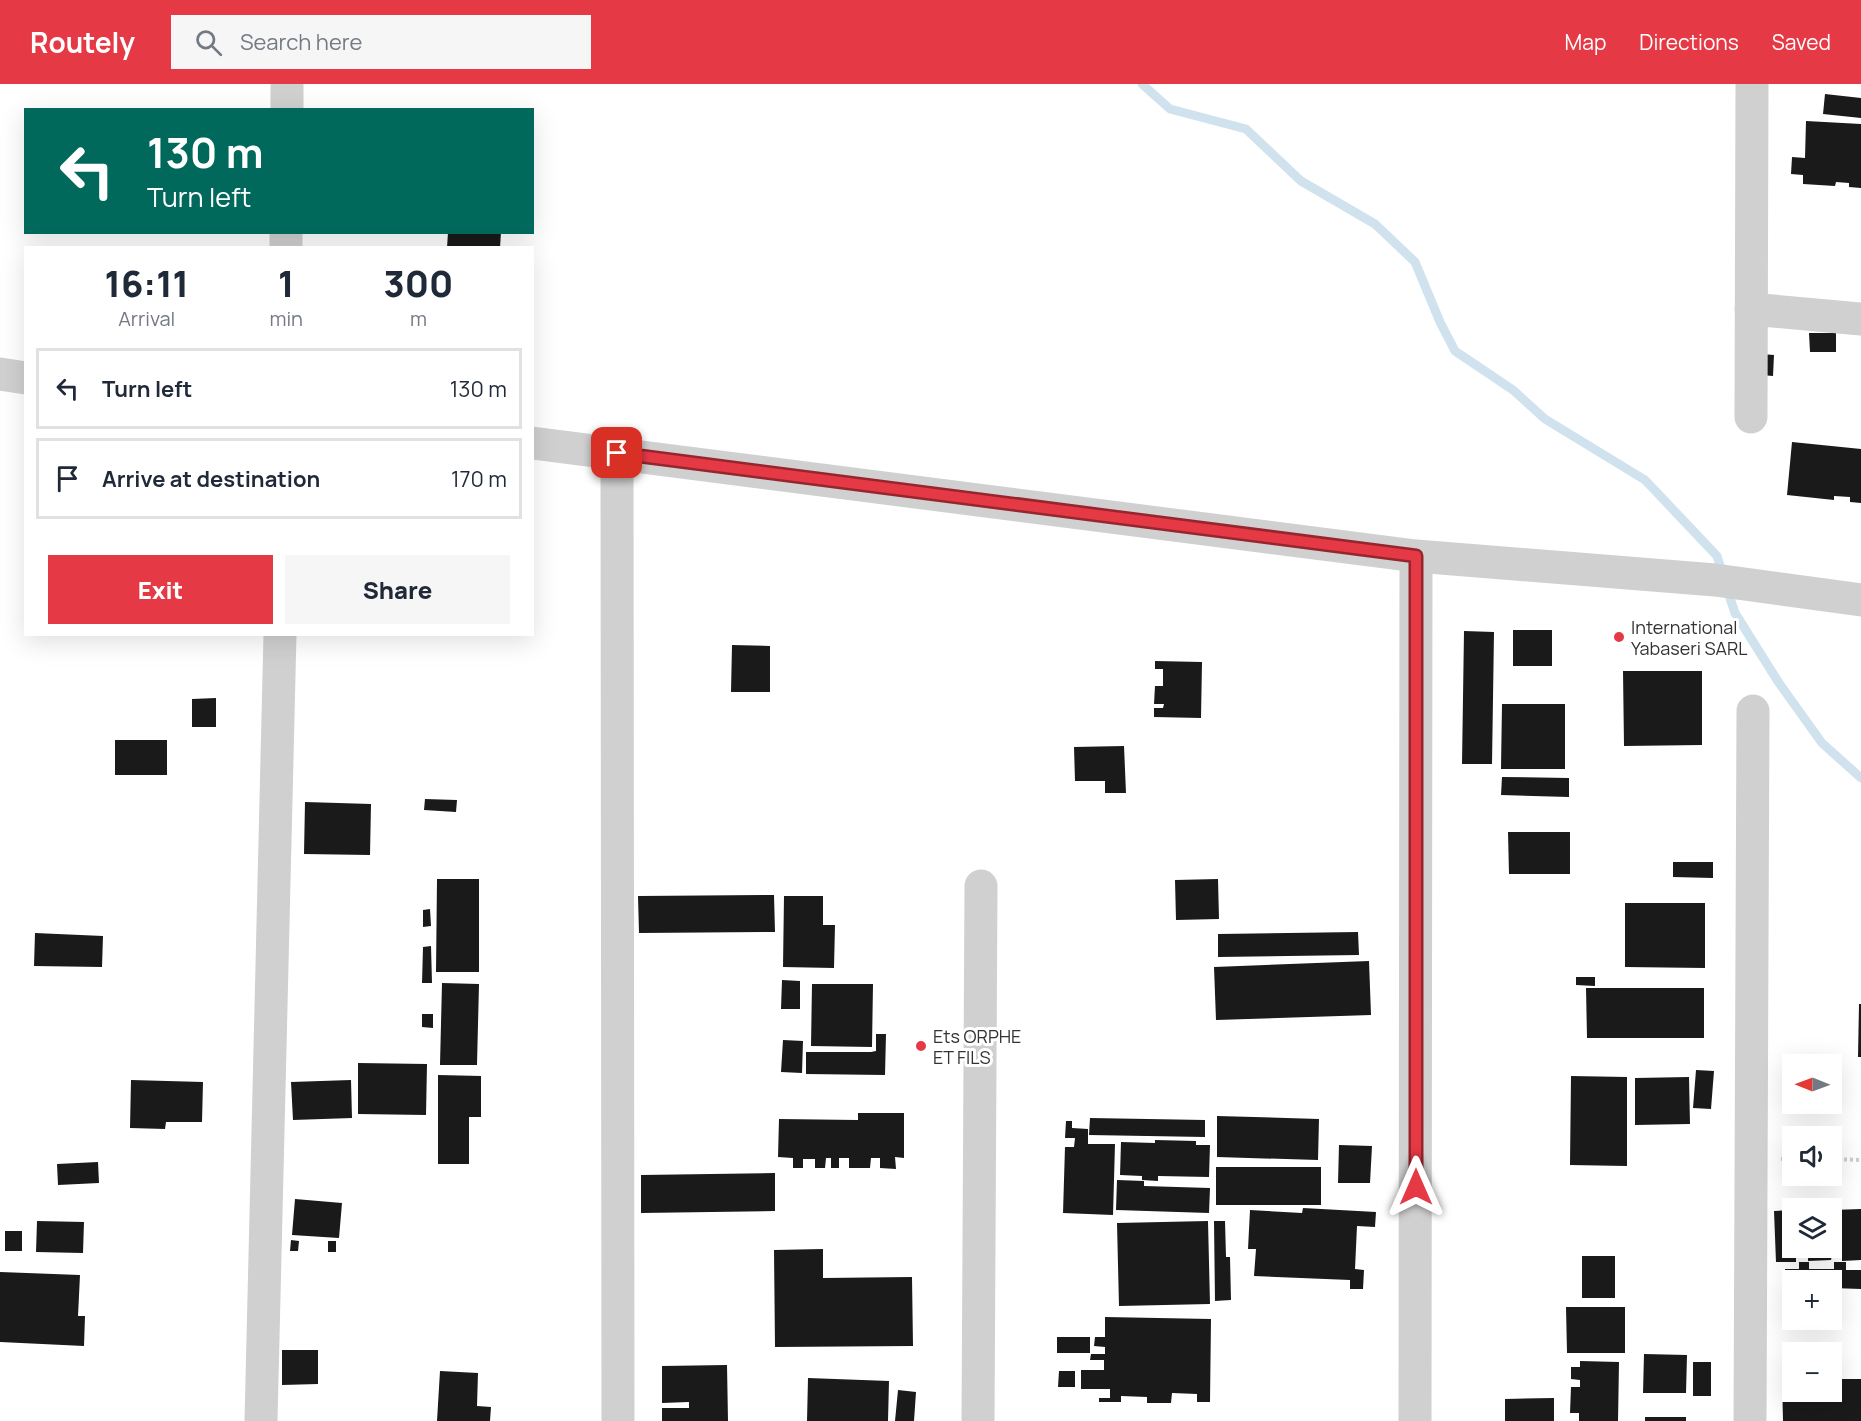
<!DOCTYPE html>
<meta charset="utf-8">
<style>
body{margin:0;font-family:Manrope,sans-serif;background:#f6f6f7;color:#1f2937;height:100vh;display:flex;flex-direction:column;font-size:22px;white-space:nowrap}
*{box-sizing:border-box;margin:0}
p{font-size:20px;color:#747a83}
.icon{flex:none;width:33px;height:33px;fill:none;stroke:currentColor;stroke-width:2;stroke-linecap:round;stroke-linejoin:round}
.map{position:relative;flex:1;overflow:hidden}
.sheet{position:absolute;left:24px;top:162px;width:510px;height:390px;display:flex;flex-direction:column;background:#fff;border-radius:0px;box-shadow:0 6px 24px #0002}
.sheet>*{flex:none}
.top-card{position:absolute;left:24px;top:24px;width:510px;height:126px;border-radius:0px;box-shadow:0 6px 24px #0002;background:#00695c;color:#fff;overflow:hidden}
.needle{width:39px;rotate:271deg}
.tools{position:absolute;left:1782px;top:970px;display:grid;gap:12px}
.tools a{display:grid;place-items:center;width:60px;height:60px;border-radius:0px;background:#fff;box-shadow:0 6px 24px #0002;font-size:30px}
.pin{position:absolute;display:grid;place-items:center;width:51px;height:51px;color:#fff;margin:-26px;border-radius:12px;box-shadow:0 3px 9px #0006}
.me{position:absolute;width:66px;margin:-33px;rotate:0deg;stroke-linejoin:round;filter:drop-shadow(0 0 4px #0008)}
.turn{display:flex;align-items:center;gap:21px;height:126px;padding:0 24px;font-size:27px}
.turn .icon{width:78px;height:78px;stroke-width:2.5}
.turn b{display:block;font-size:42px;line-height:51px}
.eta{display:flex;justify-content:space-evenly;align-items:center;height:102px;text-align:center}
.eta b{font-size:36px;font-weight:800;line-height:42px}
.cta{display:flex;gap:12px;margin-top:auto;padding:12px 24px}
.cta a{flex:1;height:69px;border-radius:0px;background:#e63946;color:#fff;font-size:24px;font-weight:800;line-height:69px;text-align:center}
.cta a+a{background:#f6f6f7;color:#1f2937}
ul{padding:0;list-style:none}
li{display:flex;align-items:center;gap:18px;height:81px;margin:0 12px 9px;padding:0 12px;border:3px solid #e0e1e3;border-radius:0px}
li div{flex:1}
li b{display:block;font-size:22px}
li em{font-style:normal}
header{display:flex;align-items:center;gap:36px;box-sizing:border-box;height:84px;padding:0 30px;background:#e63946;color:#fff}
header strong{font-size:28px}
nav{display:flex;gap:33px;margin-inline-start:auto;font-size:21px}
.search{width:420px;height:54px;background:#f6f6f7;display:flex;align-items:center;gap:15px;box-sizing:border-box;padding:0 21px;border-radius:0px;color:#747a83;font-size:22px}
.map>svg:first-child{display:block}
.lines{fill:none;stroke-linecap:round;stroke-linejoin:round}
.stream{stroke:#cfe2ee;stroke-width:9}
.building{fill:#1a1a1a}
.path{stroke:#cdcdcd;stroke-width:4;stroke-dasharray:3 3;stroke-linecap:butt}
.minor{stroke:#d0d0d0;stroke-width:33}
.route-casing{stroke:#96252e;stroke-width:15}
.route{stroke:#e63946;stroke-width:10}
.poi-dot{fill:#e63946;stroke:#fff;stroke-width:2}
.labels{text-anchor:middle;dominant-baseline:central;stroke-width:6;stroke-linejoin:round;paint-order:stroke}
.poi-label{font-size:18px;fill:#333;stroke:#fff;text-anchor:start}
</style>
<header>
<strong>Routely</strong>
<div class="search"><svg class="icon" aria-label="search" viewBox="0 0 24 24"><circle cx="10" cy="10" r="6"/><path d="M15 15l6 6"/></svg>Search here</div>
<nav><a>Map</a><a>Directions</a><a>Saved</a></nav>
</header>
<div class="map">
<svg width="1861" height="1337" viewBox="0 0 1861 1337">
<rect width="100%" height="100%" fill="#fff"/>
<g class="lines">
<path class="stream" d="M1142 0 1170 25 1246 45 1301 97 1375 140 1415 178 1440 238 1455 267 1513 306 1545 335 1645 396 1717 472 1723 491
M1727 505 1735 529 1779 599 1822 659 1861 694"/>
</g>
<path class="building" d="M1825 10 1861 14V34L1823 30Z
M1806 37 1861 40V104L1849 103V99L1836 98 1835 102 1803 100V91L1791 90 1792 73 1805 74Z
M448 148H501L500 164H447Z
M1809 249H1836V268H1810Z
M1761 270 1774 271 1773 292 1761 291Z
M1792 358 1861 365V419L1850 418V413L1834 412V416L1787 411Z
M1513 546H1552V582H1513Z
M1464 547 1494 548 1492 680H1462Z
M732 561 770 562V608H731Z
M1155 577 1202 578 1201 634 1154 633V624H1163L1164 620H1154L1155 602H1163V585H1155Z
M1623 587H1702V661L1624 662Z
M216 614V643H192V615Z
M1502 620H1565V685H1501Z
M115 656H167V691H115Z
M1124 662 1126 709H1105V697H1075L1074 663Z
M1502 693 1569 694V713L1501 711Z
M425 715 457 716 456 728 424 726Z
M305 718 371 720 370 771 304 770Z
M1508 748H1570V790H1509Z
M1673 778H1713V794L1673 793Z
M437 795H479V888H436Z
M1218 795 1219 835 1176 836 1175 796Z
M774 811 775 848 639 849 638 812Z
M784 812H823V841H835L834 884 783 883Z
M1625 819H1705V884L1625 883Z
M430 825 431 842 423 843V826Z
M1358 848 1359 871 1218 873V850Z
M35 849 103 852 102 883 34 882Z
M431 862 432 899H422L423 863Z
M1369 877 1371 931 1216 936 1214 883Z
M1576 893H1595V902L1576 901Z
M782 896 800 897V925H781Z
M442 899 479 900 477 981H440Z
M812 900H873L872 963 811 962Z
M1586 904H1704V954H1587Z
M1859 920H1861V973H1858Z
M422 930H433V944L422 943Z
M876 950H886L885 991 806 990V968H871L876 967Z
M783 956 803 957 802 989 781 988Z
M358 979 427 980 426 1031 358 1030Z
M1696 986 1714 987 1711 1025 1693 1024Z
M438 991 481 992V1033H469V1080H438Z
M1571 992 1627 993V1082L1570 1081Z
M1689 993 1690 1040 1635 1041V994Z
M131 996 203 998 202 1038H166L165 1045 130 1044Z
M351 996 352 1034 293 1036 291 998Z
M858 1029H904V1074L895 1073 896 1085 880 1084V1074H871L870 1084H849V1074H839V1084H831V1074H826L825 1084H815V1075H803V1084H793V1074L778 1073 779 1035 858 1036Z
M1217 1032 1319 1035 1318 1076 1217 1073Z
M1090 1034 1205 1036V1053L1089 1051Z
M1066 1037H1072V1044L1088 1045V1060H1115L1113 1131 1063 1129 1065 1063H1074L1075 1054H1065Z
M1155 1056 1196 1057V1061H1210L1209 1093 1158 1092V1097L1142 1096V1092L1120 1091 1121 1058 1155 1059Z
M1339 1061 1372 1062 1370 1099H1338Z
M98 1078 99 1099 58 1101 57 1080Z
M1216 1083H1321V1121H1216Z
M775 1089V1127L641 1129V1091Z
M1117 1096 1144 1097V1102L1210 1104 1209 1129 1116 1126Z
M295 1115 342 1119 339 1154 292 1151Z
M1303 1124 1376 1128 1375 1143 1357 1142 1355 1185 1364 1186 1363 1205H1350V1196L1254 1192 1256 1165H1248L1250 1126 1302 1129Z
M1861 1125V1176L1842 1177V1172L1832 1171 1831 1176 1808 1177V1168L1796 1169V1178H1776L1774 1127 1792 1126V1164H1832V1126Z
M37 1137 84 1138 83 1169 36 1168Z
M1208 1137 1210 1220 1119 1222 1117 1139Z
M1214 1137H1225L1226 1173H1230L1231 1216 1215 1217Z
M5 1147H22V1167H5Z
M291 1156 299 1157 298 1167H290Z
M328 1157H336V1168H328Z
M823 1165V1194L912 1193 913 1262 775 1263 774 1166Z
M1582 1172H1615V1214H1582Z
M1799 1178H1809V1185H1834V1178H1846V1186H1861V1205L1832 1204V1197H1792V1204H1785V1185H1799Z
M0 1188 80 1191 78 1232H85L84 1262 0 1258Z
M1566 1223H1625V1269H1567Z
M1105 1233 1211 1235 1210 1318H1197V1310L1172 1309 1171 1319H1147V1313L1121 1312V1318H1099V1314H1110V1305H1081V1286H1104V1276H1090L1091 1270H1105V1263L1094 1262 1095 1253H1105Z
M1057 1253H1090V1269H1057Z
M282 1266H318V1300L282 1301Z
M1644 1270 1687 1271 1686 1309H1643Z
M1580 1277 1619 1278 1618 1337H1579V1329H1570L1571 1303H1580V1296L1571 1295V1283H1580Z
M1693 1278H1711V1312H1693Z
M727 1281 728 1337H662V1324H689V1318L662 1319V1282Z
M440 1287 478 1289 477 1322 491 1323 490 1337H437Z
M1059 1287H1075V1303H1058Z
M808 1294 889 1297 888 1337H807Z
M1782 1295 1792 1296V1308H1832V1303H1842V1295H1861V1337H1783Z
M898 1306 916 1308 914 1337H895Z
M1554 1314V1337H1505V1315Z
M1645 1333H1686V1337H1645Z"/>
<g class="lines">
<path class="path" d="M1781 1075H1792
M1832 1075 1861 1076"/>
<path class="minor" d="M287 26V0
M286 164V148
M1751 225 1861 235
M0 290 26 294
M1751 333 1752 0
M532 359 1416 472 1715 496 1861 516
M617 369 618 1337
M261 1337 280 550
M978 1337 981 802
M1415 1337 1416 472
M1750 1337 1753 627"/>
</g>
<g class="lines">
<defs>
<path id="route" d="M617 369 1416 472V1103"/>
</defs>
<use href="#route" class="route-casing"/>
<use href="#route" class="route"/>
</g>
<g class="poi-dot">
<circle cx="1619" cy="553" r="6"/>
<circle cx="921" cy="962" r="6"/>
</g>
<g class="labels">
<g class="poi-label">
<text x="1631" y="543">International<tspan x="1631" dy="21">Yabaseri SARL</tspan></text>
<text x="933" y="952">Ets ORPHE<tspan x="933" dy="21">ET FILS</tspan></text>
</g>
</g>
</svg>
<div class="tools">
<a><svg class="needle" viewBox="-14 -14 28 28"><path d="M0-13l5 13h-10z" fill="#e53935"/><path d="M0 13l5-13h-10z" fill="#747a83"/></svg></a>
<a><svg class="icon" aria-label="sound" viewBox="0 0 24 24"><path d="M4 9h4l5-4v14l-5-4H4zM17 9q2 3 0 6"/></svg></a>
<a><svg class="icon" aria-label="layers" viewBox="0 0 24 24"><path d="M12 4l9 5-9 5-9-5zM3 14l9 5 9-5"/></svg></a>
<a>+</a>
<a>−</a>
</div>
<div class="pin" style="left:617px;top:369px;background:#d93025"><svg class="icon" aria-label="arrive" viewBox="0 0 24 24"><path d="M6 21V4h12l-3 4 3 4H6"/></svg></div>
<svg class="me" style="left:1416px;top:1103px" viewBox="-20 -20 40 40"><path d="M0-17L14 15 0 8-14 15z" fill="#e63946" stroke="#fff" stroke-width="4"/></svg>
<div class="top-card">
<div class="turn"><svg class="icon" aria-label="left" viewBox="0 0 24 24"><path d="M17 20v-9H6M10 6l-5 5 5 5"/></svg><div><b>130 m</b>Turn left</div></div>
</div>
<section class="sheet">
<div class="eta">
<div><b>16:11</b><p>Arrival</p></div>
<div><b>1</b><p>min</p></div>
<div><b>300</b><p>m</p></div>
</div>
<ul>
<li><svg class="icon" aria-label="left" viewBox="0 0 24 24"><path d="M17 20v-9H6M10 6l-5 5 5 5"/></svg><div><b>Turn left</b></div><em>130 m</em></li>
<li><svg class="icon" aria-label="arrive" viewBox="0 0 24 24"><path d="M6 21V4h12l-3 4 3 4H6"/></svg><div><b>Arrive at destination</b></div><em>170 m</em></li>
</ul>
<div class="cta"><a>Exit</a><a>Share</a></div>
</section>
</div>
